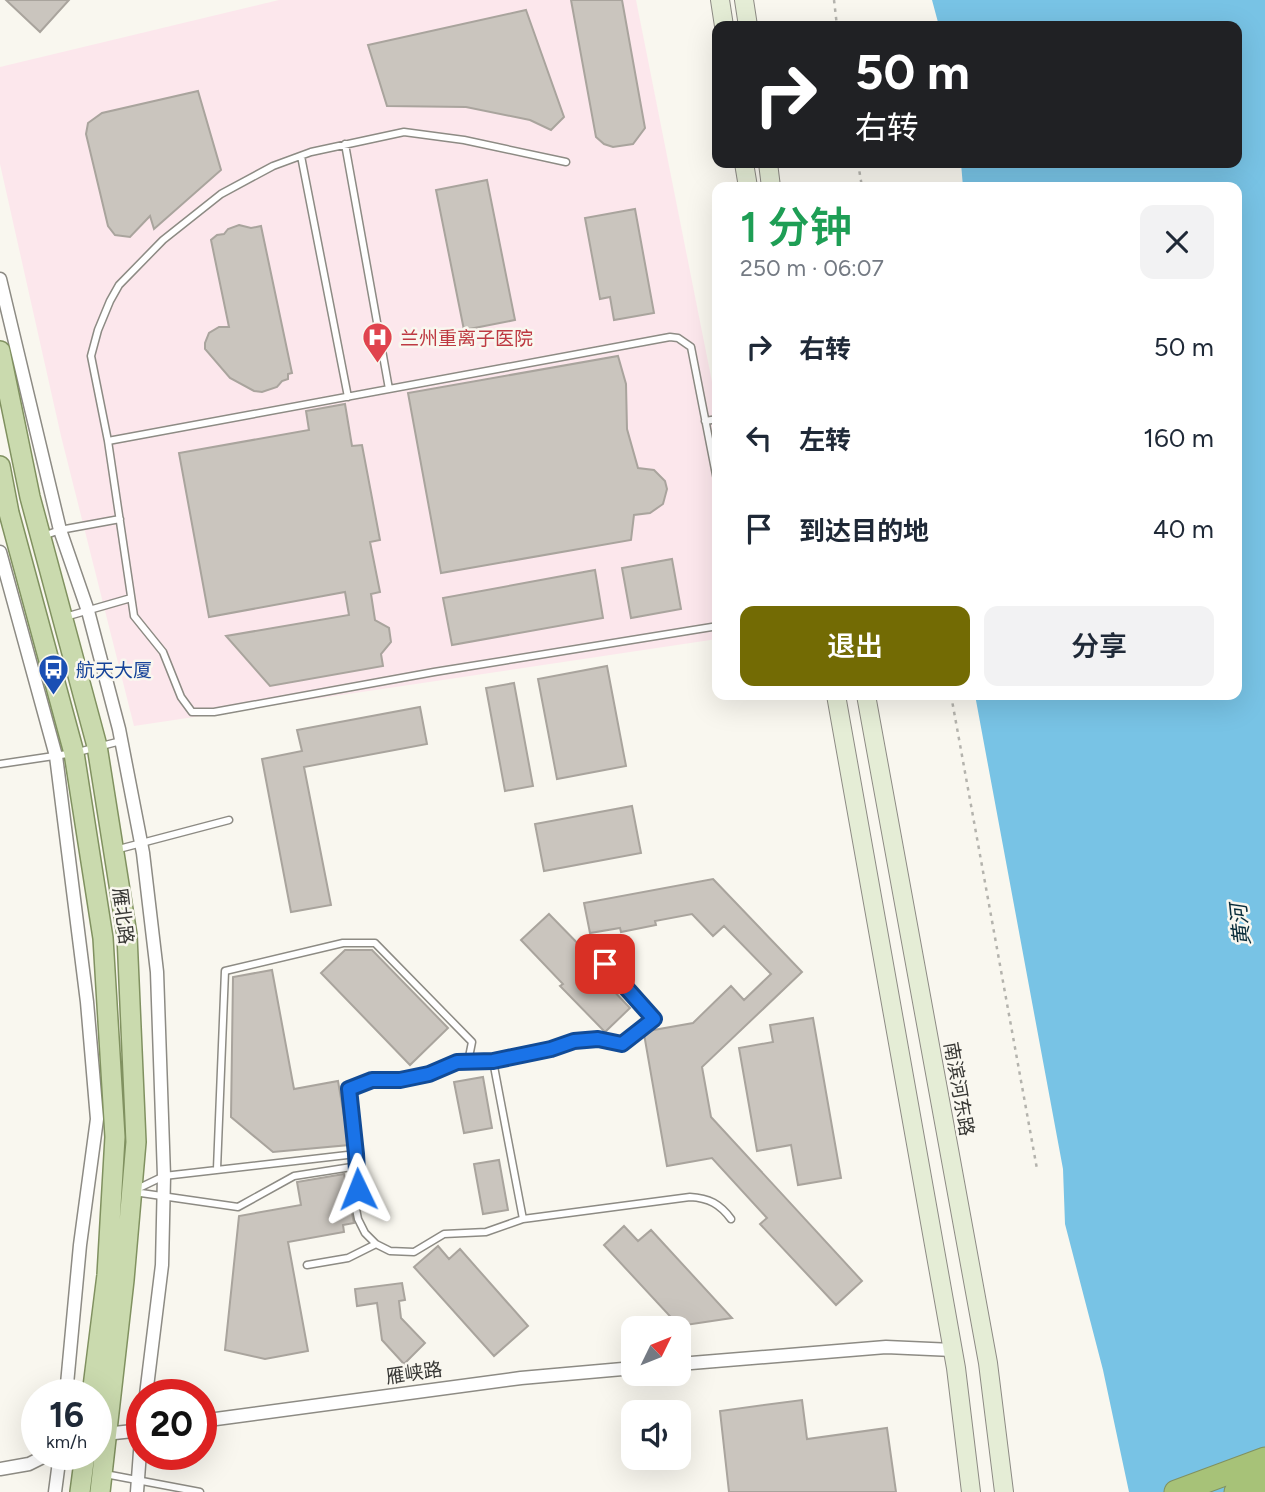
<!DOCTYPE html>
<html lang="zh">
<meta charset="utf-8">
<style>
body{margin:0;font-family:Figtree,"Noto Sans SC",sans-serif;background:#f2f2f3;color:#1f2937;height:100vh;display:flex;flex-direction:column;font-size:26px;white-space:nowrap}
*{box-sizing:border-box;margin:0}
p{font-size:23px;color:#747a83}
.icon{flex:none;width:38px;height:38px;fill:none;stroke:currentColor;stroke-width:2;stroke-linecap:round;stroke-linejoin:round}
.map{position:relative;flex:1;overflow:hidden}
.side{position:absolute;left:712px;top:182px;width:530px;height:518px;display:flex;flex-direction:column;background:#fff;border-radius:14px;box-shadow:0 7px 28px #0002}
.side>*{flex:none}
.hud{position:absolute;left:712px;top:21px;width:530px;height:147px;border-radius:14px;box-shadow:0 7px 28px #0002;background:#202124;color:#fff;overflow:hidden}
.needle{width:46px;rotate:47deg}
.controls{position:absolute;left:621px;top:1316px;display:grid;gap:14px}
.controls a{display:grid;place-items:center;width:70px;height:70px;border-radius:14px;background:#fff;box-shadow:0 7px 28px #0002;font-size:35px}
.speed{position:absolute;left:21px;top:1379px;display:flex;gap:14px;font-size:35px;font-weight:700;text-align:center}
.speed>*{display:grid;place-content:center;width:91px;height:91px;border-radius:50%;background:#fff;box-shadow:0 7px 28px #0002;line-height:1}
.speed small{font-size:18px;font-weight:400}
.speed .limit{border:10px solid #d22;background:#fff;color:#111}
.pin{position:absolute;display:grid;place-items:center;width:60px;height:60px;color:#fff;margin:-30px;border-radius:14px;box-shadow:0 4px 10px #0006}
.me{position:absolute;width:77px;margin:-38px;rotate:358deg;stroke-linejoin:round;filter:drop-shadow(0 0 5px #0008)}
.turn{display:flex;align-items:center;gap:24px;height:147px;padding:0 28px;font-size:32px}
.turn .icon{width:91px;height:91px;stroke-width:2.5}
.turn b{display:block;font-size:49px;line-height:60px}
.round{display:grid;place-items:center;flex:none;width:74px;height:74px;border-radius:14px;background:#f2f2f3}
.head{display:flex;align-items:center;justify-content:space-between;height:119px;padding:0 28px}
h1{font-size:42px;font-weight:600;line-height:52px;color:#1e9e55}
.primary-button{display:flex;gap:14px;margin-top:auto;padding:14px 28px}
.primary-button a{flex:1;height:80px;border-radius:14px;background:#736b04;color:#fff;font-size:28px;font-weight:600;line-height:80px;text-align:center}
.primary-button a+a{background:#f2f2f3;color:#1f2937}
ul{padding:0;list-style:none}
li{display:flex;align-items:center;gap:21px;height:91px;padding:0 28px}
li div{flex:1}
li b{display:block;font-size:26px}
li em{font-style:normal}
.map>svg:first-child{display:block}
.medical{fill:#fce7ec}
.water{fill:#78c3e5}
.building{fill:#cac5be;stroke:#a9a49d;stroke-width:2}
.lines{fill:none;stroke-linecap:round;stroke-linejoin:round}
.service-casing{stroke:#8d8b84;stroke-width:9}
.minor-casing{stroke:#8d8b84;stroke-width:15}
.secondary-casing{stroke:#8d8b84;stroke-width:20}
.primary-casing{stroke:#809160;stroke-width:22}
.motorway-casing{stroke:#809160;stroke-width:25}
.path{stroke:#b4b3ad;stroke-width:2.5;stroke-dasharray:3.5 5;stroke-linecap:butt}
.service{stroke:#fff;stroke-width:6}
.minor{stroke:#fff;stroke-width:12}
.secondary{stroke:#e5edd6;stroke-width:18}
.primary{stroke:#cadaae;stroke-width:19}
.motorway{stroke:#a7c278;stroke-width:23}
.route-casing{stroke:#114b97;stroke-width:18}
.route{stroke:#1a73e8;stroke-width:12}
.labels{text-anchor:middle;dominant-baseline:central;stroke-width:5;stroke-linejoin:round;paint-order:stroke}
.health-label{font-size:19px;fill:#be3a42;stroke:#f9f7ef;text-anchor:start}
.transit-label{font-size:19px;fill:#164399;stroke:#f9f7ef;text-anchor:start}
.street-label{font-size:19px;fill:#373734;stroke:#f9f7ef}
.water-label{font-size:21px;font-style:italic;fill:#092d3b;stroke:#f9f7ef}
</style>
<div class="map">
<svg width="1265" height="1492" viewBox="0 0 1265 1492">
<rect width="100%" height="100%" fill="#f9f7ef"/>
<path class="medical" d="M279 0H636L717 407V639L134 726 61 436 0 164V67Z"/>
<path class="water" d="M932 0H1265V1492H1129L1103 1370 1065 1224 1063 1169 975 695H1237V187H963L961 163H1237V26H939Z"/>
<path class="building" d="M6 0H69L40 32Z
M571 0H622L645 128 633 144 613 147 604 144 596 137Z
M526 10 564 117 551 130 530 120 466 107 387 106 368 45Z
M198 91 221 170 154 229 150 216 130 237 115 235 108 226 86 134 88 123 102 113Z
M487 180 515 320 464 330 436 190Z
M635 209 654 313 614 320 610 297 600 299 585 218Z
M239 225 251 228 261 226 292 373 288 374V379L282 381 277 387 262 392 254 391 230 378 205 349V343L209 333 219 327H229L211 240 217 235 224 234 228 229Z
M618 356 626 384 627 429 638 468 654 470 665 481 667 489 663 504 650 513 634 515 631 540 441 573 408 393Z
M345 404 352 446 362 445 380 540 370 542 380 592 371 594 375 620 389 628 391 642 381 654 383 666 270 686 226 636 349 615 345 592 209 617 179 453 309 430 306 411Z
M672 559 681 609 631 618 622 568Z
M595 570 603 618 452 645 443 598Z
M607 666 626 766 557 779 538 679Z
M514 683 533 786 505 791 486 688Z
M420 707 427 744 304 767 331 905 291 912 262 759 302 751 297 730Z
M632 806 641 853 544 871 535 824Z
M713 879 802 972 702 1067 711 1117 862 1281 836 1305 760 1224 767 1218 712 1158 667 1166 644 1034 648 1031 693 1023 731 986 744 1000 771 974 724 926 713 936 692 914 655 921 656 925 621 932 620 928 590 933 584 903Z
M549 914 591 957 586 962 630 1008 605 1032 560 986 563 984 521 940Z
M345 950H372L448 1028 410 1065 321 973Z
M272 970 294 1089 338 1081 349 1145 273 1152 231 1117 233 977Z
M813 1018 841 1178 798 1185 791 1145 757 1151 739 1048 773 1042 770 1025Z
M483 1077 492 1128 464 1133 454 1082Z
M499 1160 508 1210 483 1214 474 1164Z
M344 1174 354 1223 343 1225 344 1232 288 1242 308 1351 265 1359 225 1350 239 1216 301 1205 297 1182Z
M624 1226 638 1241 651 1230 732 1318 679 1326 604 1245Z
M438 1246 449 1259 460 1249 528 1326 494 1356 414 1267Z
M402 1283 405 1300 399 1301 401 1318 425 1343 404 1364 382 1340 377 1303 357 1306 355 1289Z
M802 1400 807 1439 887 1428 896 1492H729L720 1411Z"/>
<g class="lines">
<defs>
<path id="service" d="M345 144 389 389
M301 156 348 397
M705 421 718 419
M108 441 91 356 98 330 110 301 119 285 163 240 221 194 273 166 311 152 404 132 464 140 566 162
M718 485 691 347 678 338 670 337 108 441 134 616 163 652 181 697 192 712H214L434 672 718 626
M43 536 60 530 120 519
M65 617 131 598
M0 764 74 753 121 741
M115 850 229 820
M588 946 654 1019 622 1044 598 1039 574 1041 550 1049 493 1061 457 1063 429 1075 400 1080H371L349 1089 358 1166 355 1204 358 1219 365 1233 376 1244 390 1251 414 1252 444 1234 486 1232 523 1219 690 1197C709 1198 720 1204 731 1219
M493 1061 523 1219
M217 1169 225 971 343 943H375L472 1042 468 1062
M137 1189 164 1176 356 1154
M134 1192 238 1207 294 1176 358 1166
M307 1265 348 1258 376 1244
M105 1474 200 1492"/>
<path id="minor" d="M0 279 60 530 88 611 119 729 143 853 157 972 164 1176 162 1265 146 1395
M0 552 56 756 87 1002 97 1119 80 1245 66 1395
M679 1364 886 1347 953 1350
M201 1421 521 1378 634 1368
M96 1435 142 1430
M0 1469 29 1464 49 1454
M55 1492 60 1454
M137 1492 142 1425"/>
<path id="secondary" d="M720 0 724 26
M744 0 748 26
M744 163 748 187
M768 163 771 187
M836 695 956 1368 971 1492
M866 695 988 1363 1004 1492"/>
<path id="primary" d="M0 351 30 497 97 746 127 935 136 1142 124 1280 100 1492
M0 466 9 513 74 753 103 938 115 1137 107 1275 92 1395
M80 1492 85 1454"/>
<path id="motorway" d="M1176 1492 1265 1459
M1236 1492 1265 1482"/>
</defs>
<use href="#service" class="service-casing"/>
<use href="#minor" class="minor-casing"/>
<use href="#secondary" class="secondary-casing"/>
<use href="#primary" class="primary-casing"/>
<use href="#motorway" class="motorway-casing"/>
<path class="path" d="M834 0 837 26
M858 163 862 187
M951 695 1037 1169"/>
<use href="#service" class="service"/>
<use href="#minor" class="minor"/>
<use href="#secondary" class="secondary"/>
<use href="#primary" class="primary"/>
<use href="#motorway" class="motorway"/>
</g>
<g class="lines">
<defs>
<path id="route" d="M358 1189 356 1154 349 1089 372 1080H400L429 1074 457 1062 493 1061 551 1049 574 1041 598 1039 622 1044 654 1019 605 964"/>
</defs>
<use href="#route" class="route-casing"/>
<use href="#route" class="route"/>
</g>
<defs>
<symbol id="hospital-pin" viewBox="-11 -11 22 30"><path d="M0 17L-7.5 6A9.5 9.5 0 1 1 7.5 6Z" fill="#e0444e" stroke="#f9f7ef"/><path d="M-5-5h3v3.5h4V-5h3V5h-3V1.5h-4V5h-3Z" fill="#fff"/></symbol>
<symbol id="bus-pin" viewBox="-11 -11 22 30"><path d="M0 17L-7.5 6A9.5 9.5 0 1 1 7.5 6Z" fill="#1a4fb4" stroke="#f9f7ef"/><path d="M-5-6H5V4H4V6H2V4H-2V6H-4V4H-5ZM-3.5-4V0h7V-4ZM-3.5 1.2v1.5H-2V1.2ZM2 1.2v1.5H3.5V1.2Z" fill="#fff"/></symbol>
</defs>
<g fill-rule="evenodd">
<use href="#hospital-pin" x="360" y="320" width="35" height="47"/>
<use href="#bus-pin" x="36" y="652" width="35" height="47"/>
</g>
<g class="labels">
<g class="health-label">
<text x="400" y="338">兰州重离子医院</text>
</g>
<g class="transit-label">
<text x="76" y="670">航天大厦</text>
</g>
<g class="street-label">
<text transform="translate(123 916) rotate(83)">雁北路</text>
<text transform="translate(959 1089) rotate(80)">南滨河东路</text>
<text transform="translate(414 1373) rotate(-8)">雁峡路</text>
</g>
<g class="water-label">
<text transform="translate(1240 925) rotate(-96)">黄河</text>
</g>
</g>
</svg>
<div class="controls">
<a><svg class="needle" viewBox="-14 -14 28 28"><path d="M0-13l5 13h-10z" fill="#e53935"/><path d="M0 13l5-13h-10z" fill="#747a83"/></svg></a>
<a><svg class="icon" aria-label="sound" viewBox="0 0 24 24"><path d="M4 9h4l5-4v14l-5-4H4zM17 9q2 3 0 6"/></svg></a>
</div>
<div class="speed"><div>16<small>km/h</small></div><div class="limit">20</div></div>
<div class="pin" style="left:605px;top:964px;background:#d93025"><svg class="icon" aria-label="arrive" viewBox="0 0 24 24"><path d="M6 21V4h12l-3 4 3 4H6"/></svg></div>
<svg class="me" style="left:358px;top:1189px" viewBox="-20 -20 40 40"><path d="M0-17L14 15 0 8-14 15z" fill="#1a73e8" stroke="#fff" stroke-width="4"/></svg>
<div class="hud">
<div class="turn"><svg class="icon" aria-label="right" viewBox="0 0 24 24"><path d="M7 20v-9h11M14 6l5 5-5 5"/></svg><div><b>50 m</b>右转</div></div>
</div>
<section class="side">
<div class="head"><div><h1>1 分钟</h1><p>250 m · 06:07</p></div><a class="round"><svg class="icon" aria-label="close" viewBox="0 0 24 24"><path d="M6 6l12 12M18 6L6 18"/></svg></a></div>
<ul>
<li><svg class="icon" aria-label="right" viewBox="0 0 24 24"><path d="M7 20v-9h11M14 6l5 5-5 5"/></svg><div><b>右转</b></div><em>50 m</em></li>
<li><svg class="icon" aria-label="left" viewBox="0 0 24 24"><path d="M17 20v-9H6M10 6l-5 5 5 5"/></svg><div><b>左转</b></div><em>160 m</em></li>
<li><svg class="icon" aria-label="arrive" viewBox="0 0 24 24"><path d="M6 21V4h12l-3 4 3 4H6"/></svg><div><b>到达目的地</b></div><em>40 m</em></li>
</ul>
<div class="primary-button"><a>退出</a><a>分享</a></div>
</section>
</div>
